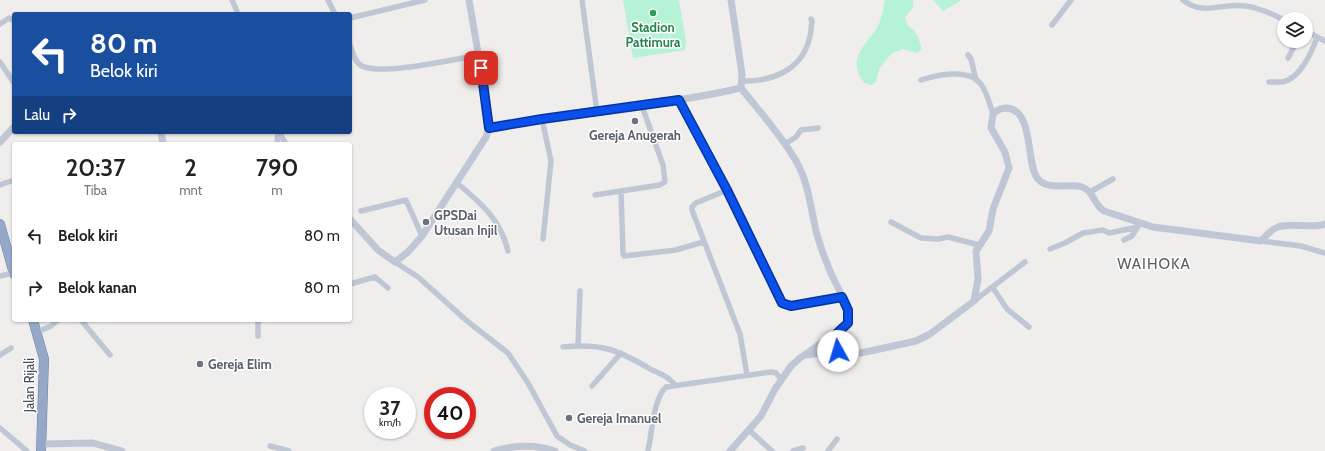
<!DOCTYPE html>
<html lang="id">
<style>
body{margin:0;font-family:Cabin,sans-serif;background:#f2f2f2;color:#222;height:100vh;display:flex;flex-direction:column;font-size:15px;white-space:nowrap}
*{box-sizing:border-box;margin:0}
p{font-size:13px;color:#767676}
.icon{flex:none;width:22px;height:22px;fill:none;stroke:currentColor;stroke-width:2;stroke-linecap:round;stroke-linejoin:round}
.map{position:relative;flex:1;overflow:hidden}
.panel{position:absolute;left:12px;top:142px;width:340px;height:180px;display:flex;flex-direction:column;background:#fff;border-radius:4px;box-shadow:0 1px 3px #0004}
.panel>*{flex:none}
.top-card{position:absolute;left:12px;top:12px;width:340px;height:122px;border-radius:4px;box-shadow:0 1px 3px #0004;background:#1a4fa0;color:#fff;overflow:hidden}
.fabs{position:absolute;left:1277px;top:12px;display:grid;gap:8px}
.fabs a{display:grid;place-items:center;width:36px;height:36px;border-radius:50%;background:#fff;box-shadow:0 1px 3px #0004;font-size:20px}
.speed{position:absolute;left:364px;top:387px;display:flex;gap:8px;font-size:20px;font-weight:700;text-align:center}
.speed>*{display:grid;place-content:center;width:52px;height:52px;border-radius:50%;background:#fff;box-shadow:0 1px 3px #0004;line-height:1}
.speed small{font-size:10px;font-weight:400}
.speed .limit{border:6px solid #d22;background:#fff;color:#111}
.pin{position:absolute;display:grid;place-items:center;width:34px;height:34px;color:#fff;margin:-17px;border-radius:8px;box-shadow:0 2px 6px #0006}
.me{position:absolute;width:44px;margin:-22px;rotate:354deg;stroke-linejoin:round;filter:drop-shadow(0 0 3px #0008)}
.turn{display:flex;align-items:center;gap:14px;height:84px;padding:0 12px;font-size:18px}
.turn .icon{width:52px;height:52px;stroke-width:2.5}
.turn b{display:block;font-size:28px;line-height:34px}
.then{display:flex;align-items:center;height:38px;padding:0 12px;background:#0003;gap:8px;font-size:15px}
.eta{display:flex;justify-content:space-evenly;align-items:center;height:68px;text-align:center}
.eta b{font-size:24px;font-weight:600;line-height:28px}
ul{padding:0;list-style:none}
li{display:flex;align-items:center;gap:12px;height:52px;padding:0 12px}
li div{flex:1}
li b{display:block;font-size:15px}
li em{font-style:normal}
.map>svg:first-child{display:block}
.green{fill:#b6f2d5}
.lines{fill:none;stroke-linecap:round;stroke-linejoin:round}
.trunk-casing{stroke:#6b82ac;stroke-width:10}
.minor{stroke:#bfc7d4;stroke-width:5.5}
.tertiary{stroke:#bfc7d4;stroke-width:7}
.trunk{stroke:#95a8c8;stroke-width:9}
.route-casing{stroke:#06349a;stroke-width:10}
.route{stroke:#0950ed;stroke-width:7}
.leisure-dot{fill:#2e9e5b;stroke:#fff;stroke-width:1.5}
.worship-dot{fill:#6b7280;stroke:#fff;stroke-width:1.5}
.labels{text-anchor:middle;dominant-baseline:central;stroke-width:3;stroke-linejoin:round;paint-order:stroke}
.leisure-label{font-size:13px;font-weight:bold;fill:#27864d;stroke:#fff}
.worship-label{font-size:13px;font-weight:bold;fill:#5b616d;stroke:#fff;text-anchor:start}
.street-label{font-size:13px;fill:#444d5c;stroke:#fff}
.quarter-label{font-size:15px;letter-spacing:1px;fill:#595c63;stroke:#fff}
</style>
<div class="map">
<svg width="1325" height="451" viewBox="0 0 1325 451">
<rect width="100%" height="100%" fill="#f0eded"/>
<path class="green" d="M623 0H679L686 42 685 50 633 58Z
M885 0H913V7L905 18 908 26C917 30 919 40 922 50L917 53 903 49 891 54 879 69 876 81 872 85C866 85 862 81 860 77 847 52 875 39 880 21 883 14 883 7 885 0Z
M933 0H962L943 11Z"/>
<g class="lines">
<defs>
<path id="trunk" d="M0 224 14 274
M33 320 44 359 41 451"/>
</defs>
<use href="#trunk" class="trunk-casing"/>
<path class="minor" d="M232 0 238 14
M328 0 335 14
M582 0 597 112
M1183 0C1205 17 1222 2 1246 6 1260 8 1272 14 1284 20
M350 18 425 0
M0 24 9 18 14 21
M1052 25 1071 0
M1306 31 1325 41
M350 45C353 52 354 62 362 66 382 76 454 59 479 55
M968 55 971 59 976 80
M1288 58 1297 41
M0 62 14 83
M921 80C937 75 968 68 980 83 987 91 990 105 993 114
M742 81C770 82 801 71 809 40 811 34 811 27 812 21L811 19
M1269 82C1273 82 1278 82 1282 82 1300 79 1312 52 1317 37
M679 100 727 190 696 203 692 207V210L740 334 747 375
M542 119 551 161 543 239
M279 132 286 144
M277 144 278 132
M785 144 796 137 801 130 818 128
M457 183C481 203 501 220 508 251
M0 185 14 180
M727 190 782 303 791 306 842 297
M621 191 623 253 624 256 676 250 703 242
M1090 192 1113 179
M595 195 660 185 665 182 663 165 642 106
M361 211 406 200 422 236
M891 222 921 238 938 239 948 237 979 245
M1124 240 1132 236 1138 226
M1261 241 1301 246 1325 253
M1050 249 1065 243 1083 233 1103 230 1109 233 1114 232 1138 227
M395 262 418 277 467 321 508 353 528 383 557 436 570 445 585 451
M0 276 13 273
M350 284 375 277 388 288
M993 288 1007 309 1029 327
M974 301 1025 262
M81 320 110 355
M37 332 51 326 58 320
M258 336V320
M578 345 580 291
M563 347C603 343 618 350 652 370 661 374 669 377 675 385
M0 355 11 348
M592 386 621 353
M0 428 27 451
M749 430 772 451
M270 446 289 451
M648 451C652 434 653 399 666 387L771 372 776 373 781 379
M793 451 803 448
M828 451 837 439"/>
<path class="tertiary" d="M489 128C572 111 658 107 741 88
M161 132 163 144
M0 142 14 127
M350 219 378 250 395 262 408 252 422 236 486 137 489 128 485 93 469 0
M834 334 833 344 838 351
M806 355 838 351 861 353 916 341 930 334 974 301 978 279 976 251 989 231 993 209 1009 168 1005 152 991 128 993 114C997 110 1001 108 1006 108 1035 109 1025 164 1038 179 1048 191 1069 183 1082 187 1094 191 1094 205 1104 211L1153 227 1261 241C1266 236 1271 229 1278 227 1293 222 1310 229 1325 224
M40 444 93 443 122 451
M494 451C515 445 534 444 555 451
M730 451 761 416 775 389 791 366 800 358 844 327C857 314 833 282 828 266 824 256 820 245 817 235 811 211 809 183 796 161 781 135 760 112 741 88L742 74 731 0"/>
<use href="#trunk" class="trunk"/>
</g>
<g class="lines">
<defs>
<path id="route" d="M481 68 489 128 542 119 679 100 727 190 782 303 791 306 842 297 848 310V323C839 332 827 337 838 351"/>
</defs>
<use href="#route" class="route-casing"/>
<use href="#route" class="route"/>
</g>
<circle class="leisure-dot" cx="653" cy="13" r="4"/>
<g class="worship-dot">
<circle cx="635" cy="121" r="4"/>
<circle cx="426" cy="222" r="4"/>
<circle cx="200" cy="364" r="4"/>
<circle cx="569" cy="418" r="4"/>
</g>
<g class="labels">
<g class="leisure-label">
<text x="653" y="27">Stadion<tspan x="653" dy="15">Pattimura</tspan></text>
</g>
<g class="worship-label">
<text x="635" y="135" text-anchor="middle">Gereja Anugerah</text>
<text x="434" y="215">GPSDai<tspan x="434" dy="15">Utusan Injil</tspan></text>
<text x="208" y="364">Gereja Elim</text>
<text x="577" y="418">Gereja Imanuel</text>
</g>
<g class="street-label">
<text transform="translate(29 385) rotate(-90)">Jalan Rijali</text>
</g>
<g class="quarter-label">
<text x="1154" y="264">WAIHOKA</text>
</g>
</g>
</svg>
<div class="fabs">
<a><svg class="icon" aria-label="layers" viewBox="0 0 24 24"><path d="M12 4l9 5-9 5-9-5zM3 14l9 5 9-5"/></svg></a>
</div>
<div class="speed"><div>37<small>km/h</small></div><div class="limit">40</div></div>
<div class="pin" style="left:481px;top:68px;background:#d93025"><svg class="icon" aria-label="arrive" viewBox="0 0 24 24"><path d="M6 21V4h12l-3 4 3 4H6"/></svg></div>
<svg class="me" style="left:838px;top:351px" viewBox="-20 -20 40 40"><circle r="19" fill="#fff"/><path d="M0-13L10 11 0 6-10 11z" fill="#0950ed"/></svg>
<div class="top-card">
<div class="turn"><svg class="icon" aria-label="left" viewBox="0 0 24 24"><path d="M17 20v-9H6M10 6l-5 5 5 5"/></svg><div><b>80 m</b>Belok kiri</div></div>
<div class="then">Lalu<svg class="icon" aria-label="right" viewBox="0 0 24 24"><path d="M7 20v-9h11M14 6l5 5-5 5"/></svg></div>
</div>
<section class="panel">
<div class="eta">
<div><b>20:37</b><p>Tiba</p></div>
<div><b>2</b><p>mnt</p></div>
<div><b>790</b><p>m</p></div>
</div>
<ul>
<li><svg class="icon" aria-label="left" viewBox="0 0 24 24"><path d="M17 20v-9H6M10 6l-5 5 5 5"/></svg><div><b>Belok kiri</b></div><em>80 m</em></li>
<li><svg class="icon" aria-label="right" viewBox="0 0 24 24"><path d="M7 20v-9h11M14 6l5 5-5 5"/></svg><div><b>Belok kanan</b></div><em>80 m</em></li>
</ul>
</section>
</div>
